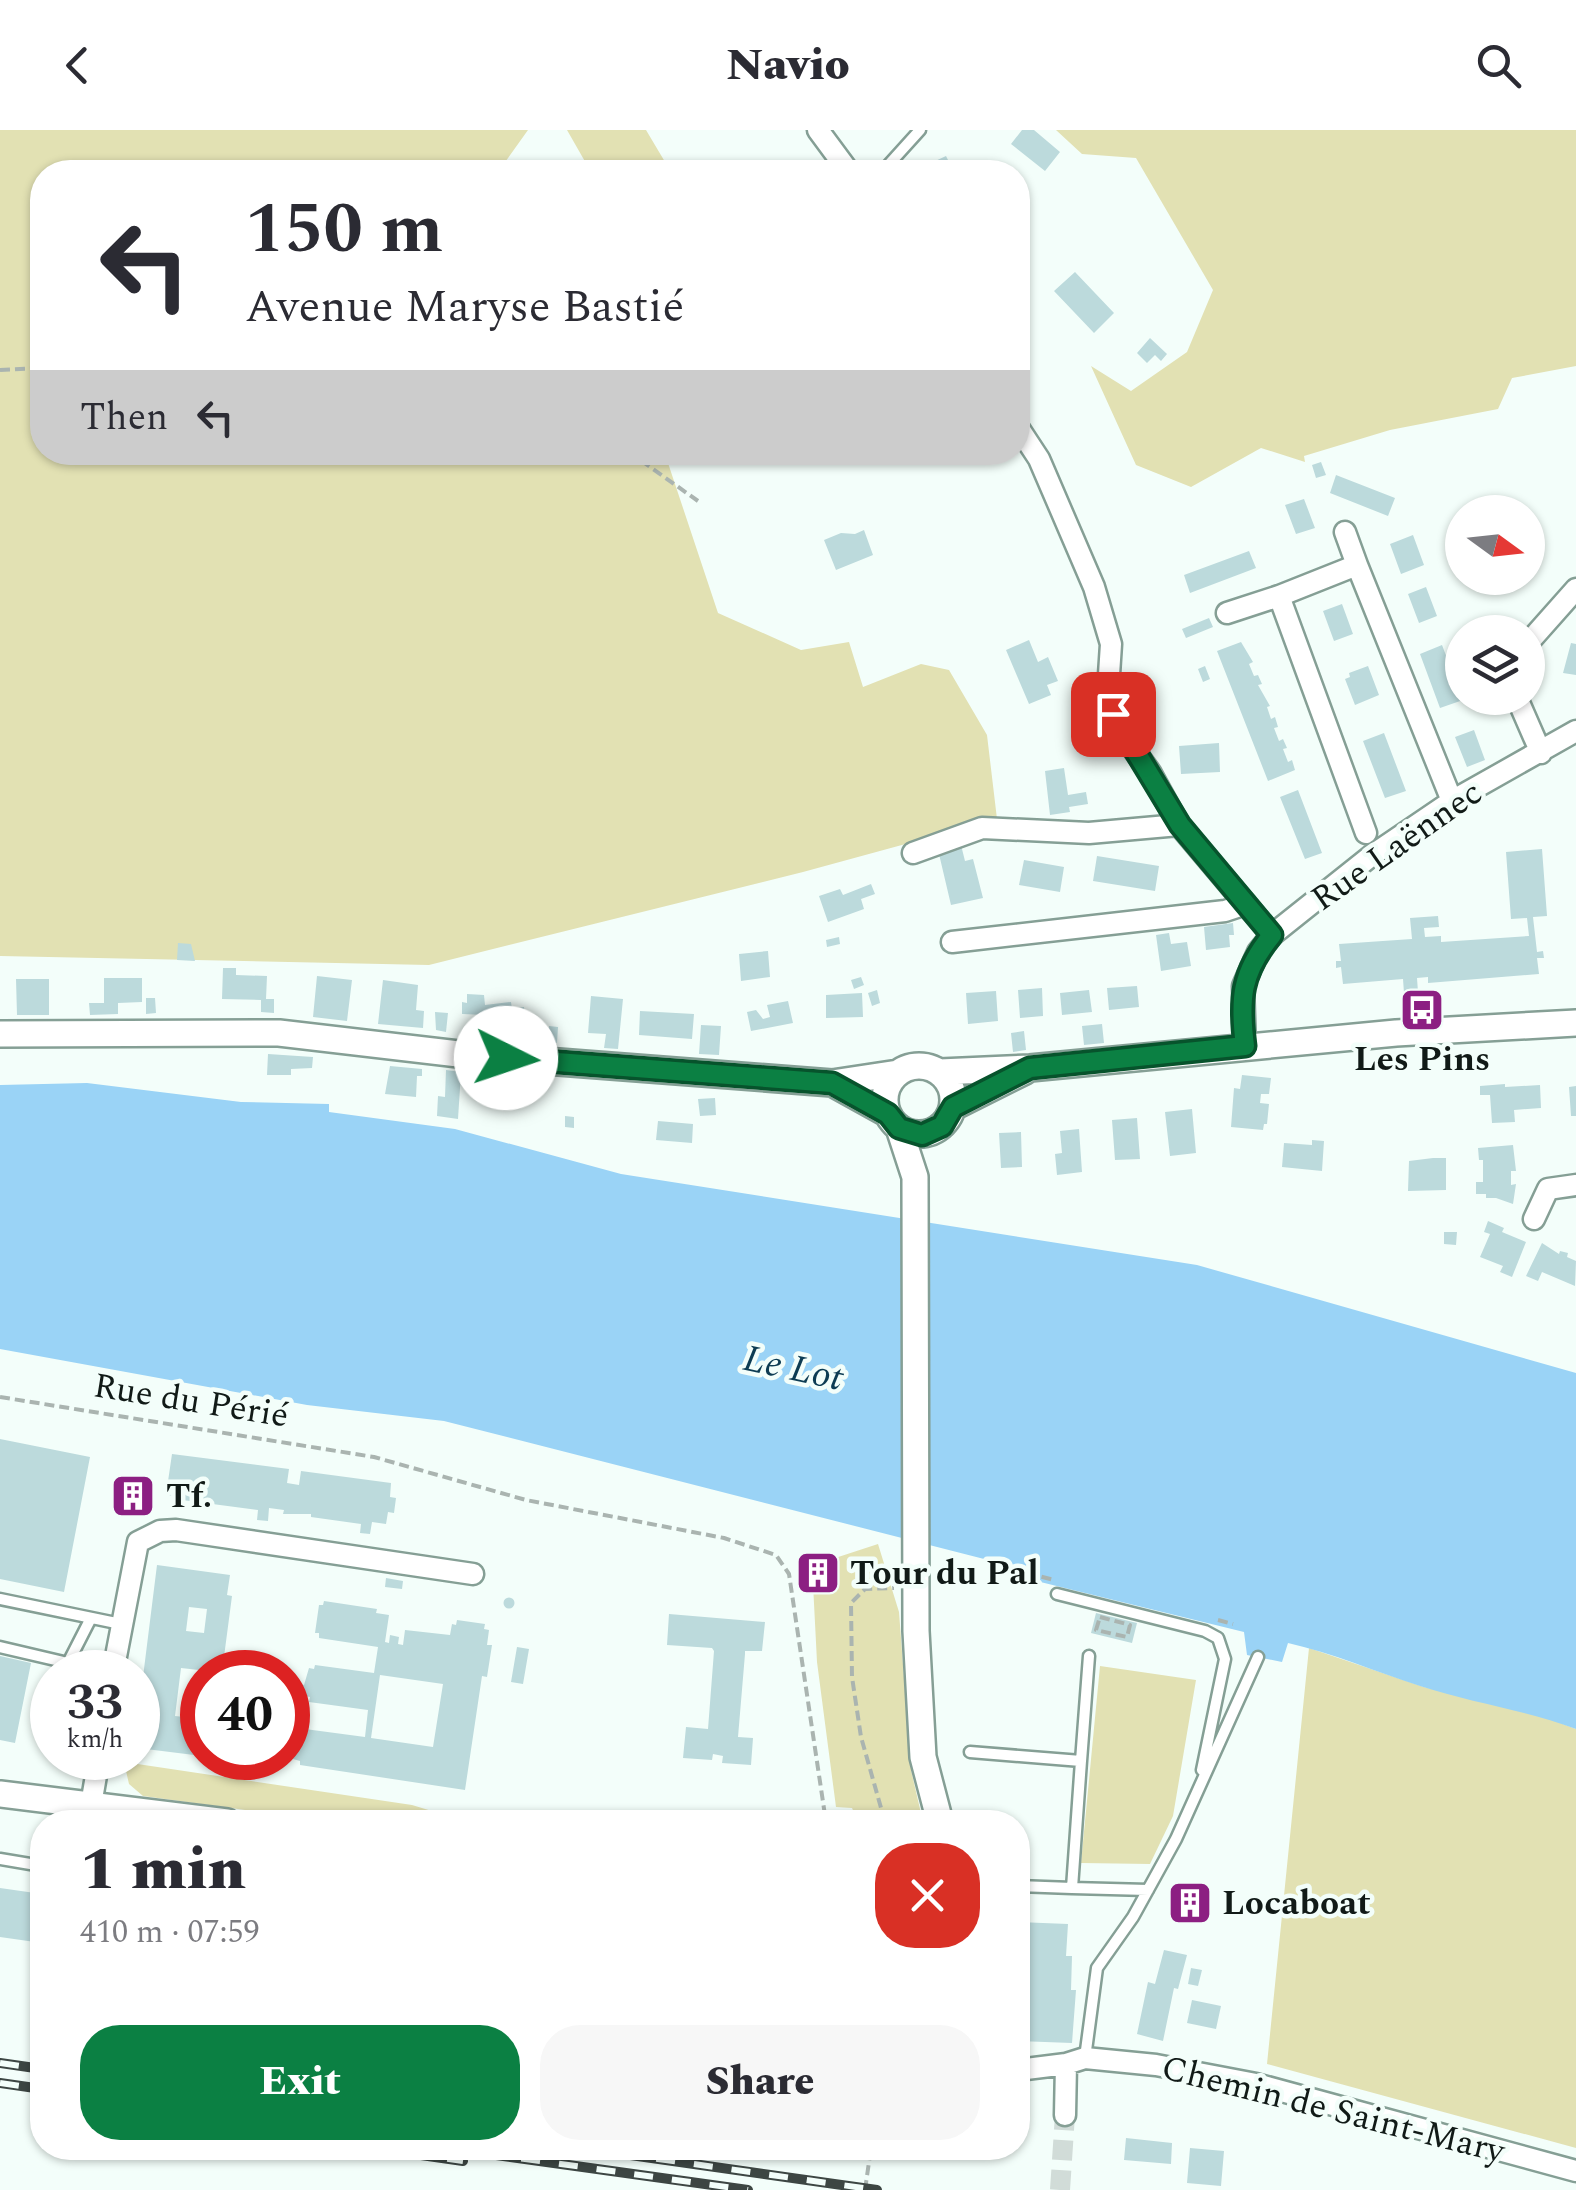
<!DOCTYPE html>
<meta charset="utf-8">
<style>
body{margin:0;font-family:Spectral,serif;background:#f7f7f7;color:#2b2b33;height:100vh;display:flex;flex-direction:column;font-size:38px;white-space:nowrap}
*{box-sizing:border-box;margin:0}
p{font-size:32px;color:#7c7c81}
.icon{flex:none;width:55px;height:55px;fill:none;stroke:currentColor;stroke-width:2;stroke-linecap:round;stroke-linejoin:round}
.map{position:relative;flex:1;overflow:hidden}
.panel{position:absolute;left:30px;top:1680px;width:1000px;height:350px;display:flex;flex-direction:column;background:#fff;border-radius:40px;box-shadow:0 2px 8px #0004}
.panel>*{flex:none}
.hud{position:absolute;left:30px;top:30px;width:1000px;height:305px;border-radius:40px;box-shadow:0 2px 8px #0004;background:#fff;color:#2b2b33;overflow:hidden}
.needle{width:65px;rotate:105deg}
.buttons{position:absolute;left:1445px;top:365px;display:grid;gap:20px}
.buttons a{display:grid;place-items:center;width:100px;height:100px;border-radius:50%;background:#fff;box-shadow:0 2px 8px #0004;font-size:50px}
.speed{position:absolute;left:30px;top:1520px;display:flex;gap:20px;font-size:50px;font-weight:700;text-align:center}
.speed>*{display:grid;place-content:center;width:130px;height:130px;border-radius:50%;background:#fff;box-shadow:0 2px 8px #0004;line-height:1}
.speed small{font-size:25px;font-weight:400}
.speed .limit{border:15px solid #d22;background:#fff;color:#111}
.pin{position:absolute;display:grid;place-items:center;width:85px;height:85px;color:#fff;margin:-42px;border-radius:20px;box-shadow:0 5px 15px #0006}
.me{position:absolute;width:110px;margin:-55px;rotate:94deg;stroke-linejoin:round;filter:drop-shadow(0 0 8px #0008)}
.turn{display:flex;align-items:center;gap:35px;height:210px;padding:0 50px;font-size:45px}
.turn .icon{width:130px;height:130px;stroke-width:2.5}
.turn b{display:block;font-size:70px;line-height:85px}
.then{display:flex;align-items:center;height:95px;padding:0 50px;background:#0003;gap:20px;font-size:38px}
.round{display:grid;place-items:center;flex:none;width:105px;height:105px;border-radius:40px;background:#f7f7f7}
.headline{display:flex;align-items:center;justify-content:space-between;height:170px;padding:0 50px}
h1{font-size:60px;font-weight:800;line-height:75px}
.button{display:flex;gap:20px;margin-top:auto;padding:20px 50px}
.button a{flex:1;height:115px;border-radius:40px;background:#0b8043;color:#fff;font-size:40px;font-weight:800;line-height:115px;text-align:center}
.button a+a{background:#f7f7f7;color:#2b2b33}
header{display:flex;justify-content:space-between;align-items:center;height:130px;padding:0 50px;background:#fff;font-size:45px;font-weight:800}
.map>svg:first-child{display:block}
.green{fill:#e2e1b3}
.water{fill:#9ad3f6}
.building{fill:#bcdadc;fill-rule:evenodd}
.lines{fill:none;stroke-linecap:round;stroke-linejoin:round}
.minor-tunnel{stroke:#d1dcd8;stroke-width:20;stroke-dasharray:20 10;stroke-linecap:butt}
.service-casing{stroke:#859f95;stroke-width:15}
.minor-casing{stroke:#859f95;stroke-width:25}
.tertiary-casing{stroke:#859f95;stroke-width:30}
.path{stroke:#aab4b0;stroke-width:4;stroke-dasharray:10 5;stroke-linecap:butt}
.service{stroke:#fff;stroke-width:10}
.minor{stroke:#fff;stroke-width:20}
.tertiary{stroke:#fff;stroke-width:25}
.rail-casing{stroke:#3d4643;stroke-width:10}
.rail{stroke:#f3fefa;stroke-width:6;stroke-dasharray:19;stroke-linecap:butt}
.route-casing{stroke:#07532c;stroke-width:25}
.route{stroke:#0b8043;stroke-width:18}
.labels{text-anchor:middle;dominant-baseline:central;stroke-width:9;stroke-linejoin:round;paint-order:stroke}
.street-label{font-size:35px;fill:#111a17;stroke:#f3fefa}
.poi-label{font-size:35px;font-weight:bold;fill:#111a17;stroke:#f3fefa;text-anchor:start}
.water-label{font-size:38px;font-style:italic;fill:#0d3c53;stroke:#f3fefa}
</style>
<header><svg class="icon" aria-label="back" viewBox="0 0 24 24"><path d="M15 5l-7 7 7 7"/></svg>Navio<svg class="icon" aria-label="search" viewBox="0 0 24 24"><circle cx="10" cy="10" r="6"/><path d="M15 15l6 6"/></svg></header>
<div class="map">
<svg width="1576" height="2060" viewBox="0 0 1576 2060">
<rect width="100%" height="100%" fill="#f3fefa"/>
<path class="green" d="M0 0H528L498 42H42V322H602L668 333 718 483 801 520 849 512 863 557 921 534 949 540 987 605 997 689 803 742 429 835 0 826Z
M567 0H646L671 42H591Z
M1056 0H1576V236L1512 248 1498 279 1390 300 1304 326 1305 332 1261 318 1191 357 1136 335 1091 236 1131 261 1187 222 1213 160 1136 28 1082 24Z
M878 1414 899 1482 911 1640 923 1692H854L856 1687 852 1678 836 1677 817 1532 813 1454 829 1450 826 1431Z
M1309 1518 1424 1557 1542 1586 1576 1599V2018L1267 1934Z
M1100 1536 1196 1550 1173 1686 1150 1734 1081 1733Z
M124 1632 412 1675 468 1692H333L143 1666 129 1654Z"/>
<path class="water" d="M87 953 241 972 329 974V982L455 999 621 1044 1197 1135 1576 1243V1599C1525 1580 1472 1573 1420 1556 1376 1542 1333 1523 1288 1513L1282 1532 1247 1525 1244 1502 1012 1445 994 1438 988 1430 444 1291 307 1275 0 1219V955Z"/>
<path class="building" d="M1022 0H1034L1060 22 1045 41 1011 14Z
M946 26 954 42H918L916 40Z
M1075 142 1114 183 1094 203 1054 161Z
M1150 208 1167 224 1161 231 1155 225 1147 233 1137 223Z
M1321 332 1326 345 1316 348 1312 335Z
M1336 345 1395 368 1388 386 1330 363Z
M1304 369 1315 398 1296 404 1285 375Z
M1450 396H1462V405L1453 406Z
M864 400 873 425 836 440 824 410 841 403 855 404Z
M1413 405 1424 435 1401 444 1390 414Z
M1249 421 1256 438 1190 463 1184 445Z
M1426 457 1437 486 1419 493 1408 464Z
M1342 474 1353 504 1334 511 1323 481Z
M1209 488 1213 497 1186 508 1182 499Z
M1029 510 1038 532 1048 527 1058 551 1047 555 1051 565 1029 574 1006 520Z
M1241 512 1253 532 1249 534 1254 546 1258 545 1262 554 1258 555 1270 576 1267 577 1271 589 1275 587 1278 597 1274 598 1279 611 1283 609 1287 618 1283 619 1288 632 1292 630 1295 640 1268 651 1217 521Z
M1571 513 1576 514V545L1563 543Z
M1442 515 1463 570 1440 578 1420 524Z
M1205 536 1210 549 1203 552 1198 539Z
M1368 536 1379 565 1355 575 1345 549 1350 547 1349 543Z
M1474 600 1485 630 1467 637 1455 607Z
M1384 603 1406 661 1385 668 1363 611Z
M1219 613 1220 642 1181 644 1179 616Z
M1064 638 1068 665 1086 662 1088 674 1069 677 1070 682 1050 685 1045 641Z
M1298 660 1322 723 1305 729 1280 667Z
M961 715 965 731 973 729 983 768 951 775 939 724Z
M1542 719 1547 786 1533 787 1537 822 1543 821 1544 828H1537L1539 844 1428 853V847L1417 848 1418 862 1404 863 1403 849 1343 854 1341 837 1336 838V831H1341L1339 814 1412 809 1410 788 1438 786 1439 797 1424 798 1425 807 1441 806V812L1529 806 1527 788 1511 789 1506 722Z
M1097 726 1159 736 1155 761 1093 751Z
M1024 730 1064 737 1060 762 1019 755Z
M871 754 875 764 861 769 864 779 828 792 819 766 840 759 843 765Z
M1233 793 1234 805H1229L1230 817 1206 820 1204 797Z
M1169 803 1171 814 1187 812 1191 836 1161 841 1156 805Z
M839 807 840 814 827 817 826 810Z
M178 813 191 814 195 831 177 830Z
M768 821 770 847 741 851 739 824Z
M223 838H236V845L267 846 266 869H274V883L261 882V870L222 869Z
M317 846 352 850 347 891 313 887Z
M861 847 864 855 854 859 851 850Z
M104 848H142V872L118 873V884L90 885 89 873H104Z
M16 849H49V885H17Z
M383 850 418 855 416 880 424 881 423 898 378 894Z
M1137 856 1139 877 1109 880 1107 858Z
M1042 858 1043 886 1020 888 1018 860Z
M877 860 880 873 872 876 868 863Z
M1089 860 1092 882 1062 885 1060 863Z
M996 861 998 891 968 894 966 863Z
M862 863 863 887 826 888V865Z
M467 864 484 865 485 875 511 872 512 879 524 877 525 887 499 889V900L486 901 485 885 462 884V872L467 873Z
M591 866 623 869 618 919 604 918 606 904 588 903Z
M146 868H155L156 883 146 884Z
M788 871 793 893 751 901 747 882 756 880 763 889 770 887 767 875Z
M640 881 694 884 692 909 639 905Z
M435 882 448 883 446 902 436 900Z
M534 893 536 911 523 910 522 894Z
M1102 894 1104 913 1084 915 1082 896Z
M701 895 721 896 719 925 699 924Z
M549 896 558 897 557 913 548 912Z
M1024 901 1026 920 1013 922 1011 903Z
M268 924 313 927 312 938 291 939V945H267Z
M390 936 422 939V946H417L416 967 385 964Z
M446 940 461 942 458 989 437 986 438 966 445 967Z
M1242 945 1271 948 1269 964H1261L1260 973 1269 974 1267 994H1264L1263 1000 1231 997 1234 958 1240 959Z
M1505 954V957L1540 955 1541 978 1514 980 1515 992 1492 993 1490 965H1480V956Z
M1576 956V986H1571L1569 957Z
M715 968 716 985 700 986 698 969Z
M1192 979 1196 1023 1170 1026 1165 982Z
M565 986 574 987V998L565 997Z
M1137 988 1140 1029 1115 1030 1112 990Z
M658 991 693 994 692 1013 656 1010Z
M1079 999 1082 1042 1057 1045 1055 1024 1062 1023 1060 1001Z
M1021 1002 1022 1037 1001 1038 999 1003Z
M1312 1010 1324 1011 1322 1041 1282 1037 1284 1013 1312 1015Z
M1513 1015 1516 1041H1511V1055L1516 1054 1513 1074 1496 1068H1486V1064H1476V1052H1483V1030H1479L1478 1018Z
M1433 1028H1446V1060L1408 1061 1409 1031Z
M1488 1091 1504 1098 1502 1102 1526 1112 1512 1147 1500 1142 1503 1136 1480 1127 1490 1104 1484 1102Z
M1444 1102H1457L1456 1115 1444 1114Z
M1542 1113 1559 1124 1560 1121 1568 1123 1567 1127 1576 1131 1575 1156 1542 1142 1538 1151 1526 1146Z
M0 1309 90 1327 64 1462 0 1449Z
M172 1324 289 1339 287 1353 299 1355 301 1341 391 1353 390 1367 396 1368 394 1383 388 1382 386 1394 372 1392 370 1404 360 1403 361 1394 311 1387V1384H283L284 1380 269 1378 268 1391 257 1390 258 1380 182 1370 183 1367 166 1365Z
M826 1431 830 1450 810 1454 806 1436Z
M157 1435 230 1445 227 1465 232 1466 222 1542H202V1552H198L199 1540 181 1538 175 1586 202 1589V1626L138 1618V1587ZM189 1477 207 1479 204 1503 186 1501Z
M386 1448 403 1451 402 1459 385 1457Z
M503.5 1473a5.5 5.5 0 1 1 11 0a5.5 5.5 0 1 1-11 0Z
M324 1471 377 1479 376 1483 389 1485 385 1512 389 1513 390 1505 399 1507 398 1514 403 1515 405 1500 450 1505 452 1494 456 1495 457 1490 485 1494 484 1499 489 1500 487 1515H492L487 1547 482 1546 465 1660 300 1635V1631L293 1629 294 1622 288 1621V1552L304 1555 309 1538 314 1539 315 1535 374 1543 378 1517 319 1508V1503H315L319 1475H323ZM380 1545 443 1554 433 1617 371 1608ZM300 1565 310 1567 309 1572 368 1580 365 1607 305 1599V1603L299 1602 298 1614 292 1613 296 1592 301 1593 304 1576 298 1575Z
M1096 1483 1137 1493 1132 1513 1091 1503Z
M669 1484 765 1492 762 1521H745V1524L738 1607 753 1608 751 1635 722 1633 723 1626 713 1624 712 1630 683 1628 686 1597 708 1599 714 1521 712 1518 667 1515Z
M517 1517 529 1519 523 1554 511 1552Z
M0 1526 31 1533 15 1613 0 1610Z
M0 1758 42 1764V1813L0 1807Z
M1183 1763 1200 1766 1197 1779 1202 1780 1201 1788 1179 1784Z
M1018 1792 1068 1794 1066 1826H1072L1071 1860H1076L1072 1913 1018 1911 1020 1840H1018Z
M1164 1820 1187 1825 1178 1859 1174 1858 1163 1911 1137 1904 1148 1852 1155 1854Z
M1191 1838 1202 1840 1198 1856 1188 1854Z
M1192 1870 1221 1876 1216 1899 1187 1893Z
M1126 2008 1172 2013 1171 2034 1124 2030Z
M1190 2018 1224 2021 1221 2056 1187 2053Z"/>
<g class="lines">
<path class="minor-tunnel" d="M1060 2060 1065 1985"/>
<defs>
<path id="service" d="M882 42 920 0
M1057 1464 1205 1501 1218 1508 1225 1529 1202 1640
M0 1469 121 1494
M0 1517 68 1533 91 1488
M970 1622 1081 1631 1072 1758 1148 1760
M1081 1631 1089 1526
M0 1729 42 1736
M1018 1756 1072 1758
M1085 1928 1097 1838 1133 1787 1176 1709 1258 1527"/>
<path id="minor" d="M818 0 849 42
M1018 297 1039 329 1094 457 1111 514 1108 560 1113 583 1123 605 1150 642 1179 695 1272 805
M1345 402 1357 435
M1227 483 1279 466
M1528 513 1576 459
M1517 568 1541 623
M1366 703 1279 466 1357 435 1452 671
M913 723 982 698 1089 703 1179 695
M952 812 1225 781 1246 774
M1245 916 1243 856 1258 822 1272 805 1371 726 1452 671 1576 601
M1534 1089 1548 1059 1576 1055
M113 1542 138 1412 160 1401 176 1400 473 1444
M91 1675 99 1628
M1018 1940 1066 1934 1085 1928 1156 1935 1256 1954 1576 2041
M1065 1985 1066 1934"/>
<path id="tertiary" d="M0 904 279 903 467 925 832 953 898 943
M885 970a34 34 0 1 1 68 0a34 34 0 1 1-68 0Z
M940 942 1030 938 1396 903 1576 893
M832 953 888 984
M953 977 1025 941
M899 998 915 1047 916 1501 923 1627 940 1692
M0 1664 227 1692"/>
</defs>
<use href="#service" class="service-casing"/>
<use href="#minor" class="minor-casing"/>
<use href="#tertiary" class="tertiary-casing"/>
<path class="path" d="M0 240 42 238
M629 322 698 371
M0 1267 374 1327 526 1370 724 1408 776 1425 789 1444 826 1692
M1027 1443 1054 1450
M1100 1487 1130 1495 1127 1507 1096 1500Z
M1218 1490 1233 1494
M885 1692 861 1607 852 1547 851 1473 865 1459 894 1458
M865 2060 871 2018"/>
<use href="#service" class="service"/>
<use href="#minor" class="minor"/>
<use href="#tertiary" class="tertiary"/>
<defs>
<path id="rail" d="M0 1933 42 1939
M0 1953 42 1959
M372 2018 463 2031
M446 2018 748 2060
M581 2018 877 2060"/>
</defs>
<use href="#rail" class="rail-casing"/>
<use href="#rail" class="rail"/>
</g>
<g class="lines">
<defs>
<path id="route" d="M506 928 832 953 888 984 899 998 922 1005 942 996 953 977 1030 938 1245 916C1239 869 1241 843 1272 805L1180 695 1113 584"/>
</defs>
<use href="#route" class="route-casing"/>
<use href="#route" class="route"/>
</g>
<defs>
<symbol id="bus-square" viewBox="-11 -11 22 22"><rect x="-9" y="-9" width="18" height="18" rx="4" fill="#8c1f82" stroke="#f3fefa"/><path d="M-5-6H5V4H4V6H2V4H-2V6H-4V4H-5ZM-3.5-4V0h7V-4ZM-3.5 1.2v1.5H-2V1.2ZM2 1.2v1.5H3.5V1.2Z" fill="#fff"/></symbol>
<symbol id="building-square" viewBox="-11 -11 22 22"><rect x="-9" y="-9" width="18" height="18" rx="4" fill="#8c1f82" stroke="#f3fefa"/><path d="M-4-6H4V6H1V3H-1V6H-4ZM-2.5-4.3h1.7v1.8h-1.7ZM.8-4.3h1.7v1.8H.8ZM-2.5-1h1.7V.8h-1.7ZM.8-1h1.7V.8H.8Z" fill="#fff"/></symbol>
</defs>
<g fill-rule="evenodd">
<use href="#bus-square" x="1397" y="855" width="50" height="50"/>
<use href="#building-square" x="108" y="1341" width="50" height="50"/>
<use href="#building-square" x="793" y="1418" width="50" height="50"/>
<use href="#building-square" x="1165" y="1748" width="50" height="50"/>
</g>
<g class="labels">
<g class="street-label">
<text transform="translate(1397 716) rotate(-35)">Rue Laënnec</text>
<text transform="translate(191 1271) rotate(9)">Rue du Périé</text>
<text transform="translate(1333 1980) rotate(14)">Chemin de Saint-Mary</text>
</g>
<g class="poi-label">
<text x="1422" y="929" text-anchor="middle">Les Pins</text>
<text x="166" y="1366">Tf.</text>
<text x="850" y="1443">Tour du Pal</text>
<text x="1222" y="1773">Locaboat</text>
</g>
<g class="water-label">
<text transform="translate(793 1239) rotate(12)">Le Lot</text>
</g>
</g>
</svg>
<div class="buttons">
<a><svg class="needle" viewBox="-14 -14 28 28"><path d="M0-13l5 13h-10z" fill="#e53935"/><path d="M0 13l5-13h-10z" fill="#7c7c81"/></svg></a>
<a><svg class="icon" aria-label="layers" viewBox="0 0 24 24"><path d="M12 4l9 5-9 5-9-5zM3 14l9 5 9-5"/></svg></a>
</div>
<div class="speed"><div>33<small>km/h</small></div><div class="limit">40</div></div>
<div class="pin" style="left:1113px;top:584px;background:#d93025"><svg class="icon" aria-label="arrive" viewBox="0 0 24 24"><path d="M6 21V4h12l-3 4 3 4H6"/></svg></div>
<svg class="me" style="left:506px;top:928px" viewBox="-20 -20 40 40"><circle r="19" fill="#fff"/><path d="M0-13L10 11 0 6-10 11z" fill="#0b8043"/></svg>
<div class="hud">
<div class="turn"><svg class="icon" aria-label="left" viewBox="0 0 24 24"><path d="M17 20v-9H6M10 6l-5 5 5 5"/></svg><div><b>150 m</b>Avenue Maryse Bastié</div></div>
<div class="then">Then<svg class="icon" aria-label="left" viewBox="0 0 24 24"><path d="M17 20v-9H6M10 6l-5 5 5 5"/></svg></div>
</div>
<section class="panel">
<div class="headline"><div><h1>1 min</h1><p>410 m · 07:59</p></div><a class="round" style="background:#d93025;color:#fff"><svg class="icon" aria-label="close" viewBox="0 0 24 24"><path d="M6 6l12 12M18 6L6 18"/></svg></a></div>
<div class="button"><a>Exit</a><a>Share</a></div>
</section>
</div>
